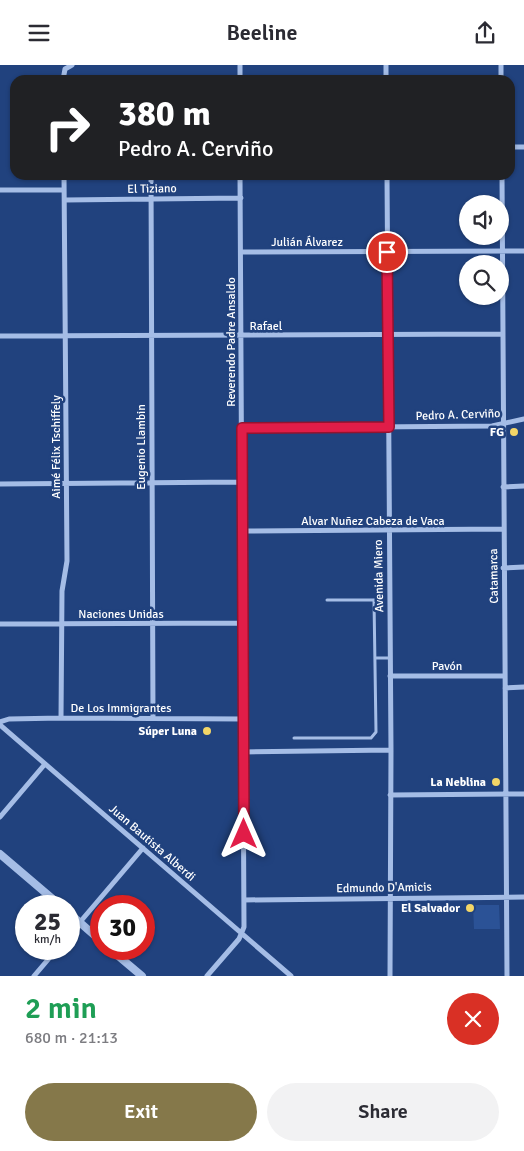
<!DOCTYPE html>
<meta charset="utf-8">
<style>
body{margin:0;font-family:Signika,sans-serif;background:#f2f2f3;color:#2b2b33;height:100vh;display:flex;flex-direction:column;font-size:19px;white-space:nowrap}
*{box-sizing:border-box;margin:0}
p{font-size:16px;color:#7c7c81}
.icon{flex:none;width:28px;height:28px;fill:none;stroke:currentColor;stroke-width:2;stroke-linecap:round;stroke-linejoin:round}
.map{position:relative;height:911px;overflow:hidden}
.side{display:flex;flex-direction:column;background:#fff;flex:1}
.side>*{flex:none}
.top-card{position:absolute;left:10px;top:10px;width:505px;height:105px;border-radius:15px;box-shadow:0 1px 4px #0004;background:#202124;color:#fff;overflow:hidden}
.buttons{position:absolute;left:459px;top:130px;display:grid;gap:10px}
.buttons a{display:grid;place-items:center;width:50px;height:50px;border-radius:50%;background:#fff;box-shadow:0 1px 4px #0004;font-size:25px}
.speed{position:absolute;left:15px;top:830px;display:flex;gap:10px;font-size:25px;font-weight:700;text-align:center}
.speed>*{display:grid;place-content:center;width:65px;height:65px;border-radius:50%;background:#fff;box-shadow:0 1px 4px #0004;line-height:1}
.speed small{font-size:12px;font-weight:400}
.speed .limit{border:8px solid #d22;background:#fff;color:#111}
.pin{position:absolute;display:grid;place-items:center;width:42px;height:42px;color:#fff;margin:-21px;border:2px solid #fff;border-radius:50%;box-shadow:0 1px 5px #0007}
.me{position:absolute;width:55px;margin:-28px;rotate:0deg;stroke-linejoin:round;filter:drop-shadow(0 0 4px #0008)}
.turn{display:flex;align-items:center;gap:18px;height:105px;padding:0 25px;font-size:22px}
.turn .icon{width:65px;height:65px;stroke-width:2.5}
.turn b{display:block;font-size:35px;line-height:42px}
.round{display:grid;place-items:center;flex:none;width:52px;height:52px;border-radius:26px;background:#f2f2f3}
.summary{display:flex;align-items:center;justify-content:space-between;height:85px;padding:0 25px}
h1{font-size:30px;font-weight:600;line-height:38px;color:#1e9e55}
.action{display:flex;gap:10px;margin-top:auto;padding:10px 25px}
.action a{flex:1;height:58px;border-radius:30px;background:#85784a;color:#fff;font-size:20px;font-weight:600;line-height:58px;text-align:center}
.action a+a{background:#f2f2f3;color:#2b2b33}
header{display:flex;justify-content:space-between;align-items:center;height:65px;padding:0 25px;background:#fff;font-size:22px;font-weight:600}
.map>svg:first-child{display:block}
.green{fill:#2b5296}
.lines{fill:none;stroke-linecap:round;stroke-linejoin:round}
.service{stroke:#a5bde6;stroke-width:3}
.minor{stroke:#a5bde6;stroke-width:5}
.tertiary{stroke:#a5bde6;stroke-width:8}
.route-casing{stroke:#92132f;stroke-width:12}
.route{stroke:#e11d48;stroke-width:9}
.poi-dot{fill:#f3d667;stroke:#21427e;stroke-width:2}
.labels{text-anchor:middle;dominant-baseline:central;stroke-width:5;stroke-linejoin:round;paint-order:stroke}
.street-label{font-size:12px;fill:#fff;stroke:#21427e}
.poi-label{font-size:12px;font-weight:bold;fill:#fff;stroke:#21427e;text-anchor:end}
</style>
<header><svg class="icon" aria-label="menu" viewBox="0 0 24 24"><path d="M4 6h16M4 12h16M4 18h16"/></svg>Beeline<svg class="icon" aria-label="share" viewBox="0 0 24 24"><path d="M12 15V3M7 8l5-5 5 5M5 13v7h14v-7"/></svg></header>
<div class="map">
<svg width="524" height="911" viewBox="0 0 524 911">
<rect width="100%" height="100%" fill="#21427e"/>
<path class="green" d="M473 840H499L500 864H474Z"/>
<g class="lines">
<path class="service" d="M375 593H390
M294 673H371L376 667 374 535H327"/>
<path class="minor" d="M240 0V15
M386 0V15
M501 0V15
M63 15 65 4 72 0
M510 82H524
M151 110 153 653
M387 110 391 685 390 911
M502 110 507 911
M0 125H64
M65 135 241 133
M241 187 524 186
M0 271 502 269
M242 363 492 361 524 354
M0 419 242 417
M503 422 524 421
M242 466 503 464
M503 503 524 502
M0 559 243 558
M390 611H504
M505 623 524 622
M61 653 62 526 67 496 64 110
M0 657 9 654 61 653 243 654
M0 660 291 911
M243 687 391 685
M390 730 524 729
M0 752 45 699
M244 835 524 832
M69 870 143 783
M34 911 57 884
M207 911 239 874 244 862 240 110"/>
<path class="tertiary" d="M0 789 61 841
M69 848 101 876
M110 884 142 911"/>
</g>
<g class="lines">
<defs>
<path id="route" d="M244 769 242 363 389 362 387 187"/>
</defs>
<use href="#route" class="route-casing"/>
<use href="#route" class="route"/>
</g>
<g class="poi-dot">
<circle cx="514" cy="367" r="5"/>
<circle cx="207" cy="666" r="5"/>
<circle cx="496" cy="717" r="5"/>
<circle cx="470" cy="843" r="5"/>
</g>
<g class="labels">
<g class="street-label">
<text transform="translate(152 124) rotate(-1)">El Tiziano</text>
<text x="307" y="177">Julián Álvarez</text>
<text x="266" y="261">Rafael</text>
<text transform="translate(231 277) rotate(-90)">Reverendo Padre Ansaldo</text>
<text transform="translate(458 350) rotate(-2)">Pedro A. Cerviño</text>
<text transform="translate(56 382) rotate(-90)">Aimé Félix Tschiffely</text>
<text transform="translate(141 382) rotate(-90)">Eugenio Llambin</text>
<text x="373" y="456">Alvar Nuñez Cabeza de Vaca</text>
<text transform="translate(379 511) rotate(-91)">Avenida Miero</text>
<text transform="translate(494 511) rotate(-91)">Catamarca</text>
<text x="121" y="549">Naciones Unidas</text>
<text x="447" y="601">Pavón</text>
<text x="121" y="643">De Los Immigrantes</text>
<text transform="translate(152 778) rotate(41)">Juan Bautista Alberdi</text>
<text transform="translate(384 823) rotate(-1)">Edmundo D'Amicis</text>
</g>
<g class="poi-label">
<text x="504" y="367">FG</text>
<text x="197" y="666">Súper Luna</text>
<text x="486" y="717">La Neblina</text>
<text x="460" y="843">El Salvador</text>
</g>
</g>
</svg>
<div class="buttons">
<a><svg class="icon" aria-label="sound" viewBox="0 0 24 24"><path d="M4 9h4l5-4v14l-5-4H4zM17 9q2 3 0 6"/></svg></a>
<a><svg class="icon" aria-label="search" viewBox="0 0 24 24"><circle cx="10" cy="10" r="6"/><path d="M15 15l6 6"/></svg></a>
</div>
<div class="speed"><div>25<small>km/h</small></div><div class="limit">30</div></div>
<div class="pin" style="left:387px;top:187px;background:#d93025"><svg class="icon" aria-label="arrive" viewBox="0 0 24 24"><path d="M6 21V4h12l-3 4 3 4H6"/></svg></div>
<svg class="me" style="left:244px;top:769px" viewBox="-20 -20 40 40"><path d="M0-17L14 15 0 8-14 15z" fill="#e11d48" stroke="#fff" stroke-width="4"/></svg>
<div class="top-card">
<div class="turn"><svg class="icon" aria-label="right" viewBox="0 0 24 24"><path d="M7 20v-9h11M14 6l5 5-5 5"/></svg><div><b>380 m</b>Pedro A. Cerviño</div></div>
</div>
</div>
<section class="side">
<div class="summary"><div><h1>2 min</h1><p>680 m · 21:13</p></div><a class="round" style="background:#d93025;color:#fff"><svg class="icon" aria-label="close" viewBox="0 0 24 24"><path d="M6 6l12 12M18 6L6 18"/></svg></a></div>
<div class="action"><a>Exit</a><a>Share</a></div>
</section>
